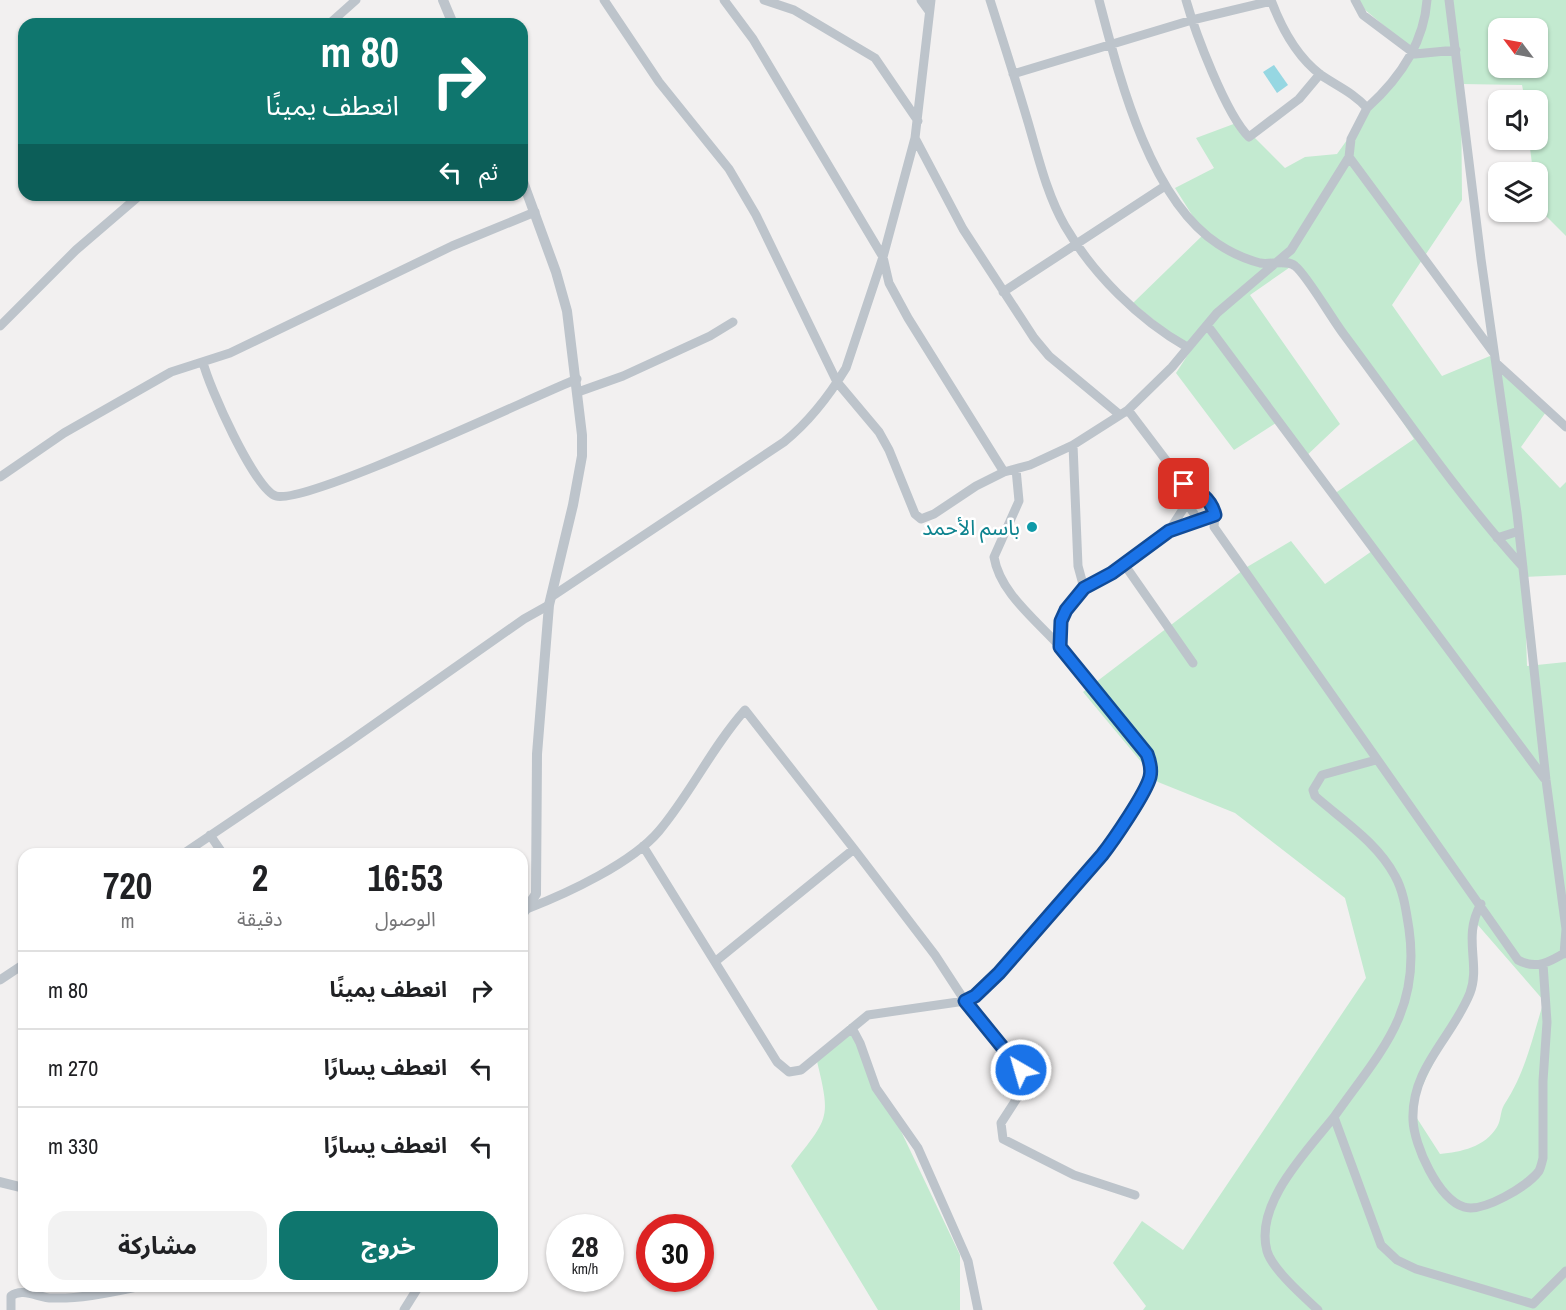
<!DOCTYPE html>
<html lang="ar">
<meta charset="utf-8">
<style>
body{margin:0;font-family:"Archivo Narrow","Noto Sans Arabic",sans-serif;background:#f2f2f2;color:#202124;direction:rtl;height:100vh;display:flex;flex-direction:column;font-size:22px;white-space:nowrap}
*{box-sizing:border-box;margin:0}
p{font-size:20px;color:#757577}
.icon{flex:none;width:33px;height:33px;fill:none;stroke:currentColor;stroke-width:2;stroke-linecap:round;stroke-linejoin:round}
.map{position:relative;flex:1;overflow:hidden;direction:ltr}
.sheet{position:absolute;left:18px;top:848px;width:510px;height:444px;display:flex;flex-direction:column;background:#fff;border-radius:18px;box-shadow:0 2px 4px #0004;direction:rtl}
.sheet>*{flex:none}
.banner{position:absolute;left:18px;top:18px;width:510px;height:183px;border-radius:18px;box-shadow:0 2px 4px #0004;direction:rtl;background:#0f766e;color:#fff;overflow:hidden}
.needle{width:39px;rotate:302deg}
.fabs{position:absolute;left:1488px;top:18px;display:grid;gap:12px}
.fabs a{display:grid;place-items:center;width:60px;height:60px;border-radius:12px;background:#fff;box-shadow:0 2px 4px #0004;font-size:30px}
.speed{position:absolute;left:546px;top:1214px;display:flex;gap:12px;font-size:30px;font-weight:700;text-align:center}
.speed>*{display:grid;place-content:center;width:78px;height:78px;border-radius:50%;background:#fff;box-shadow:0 2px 4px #0004;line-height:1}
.speed small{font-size:15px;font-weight:400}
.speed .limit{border:9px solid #d22;background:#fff;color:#111}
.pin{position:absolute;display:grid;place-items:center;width:51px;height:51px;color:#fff;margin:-26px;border-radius:12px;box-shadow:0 3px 9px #0006}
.me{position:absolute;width:66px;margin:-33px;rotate:322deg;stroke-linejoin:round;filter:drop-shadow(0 0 4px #0008)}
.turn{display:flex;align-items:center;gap:21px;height:126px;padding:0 30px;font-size:27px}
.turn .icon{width:78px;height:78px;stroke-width:2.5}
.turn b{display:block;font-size:42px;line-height:51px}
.then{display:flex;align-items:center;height:57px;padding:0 30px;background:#0003;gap:12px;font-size:22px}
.eta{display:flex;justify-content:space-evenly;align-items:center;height:102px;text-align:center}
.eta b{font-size:36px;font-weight:700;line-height:42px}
.action{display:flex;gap:12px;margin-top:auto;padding:12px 30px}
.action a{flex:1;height:69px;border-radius:18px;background:#0f766e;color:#fff;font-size:24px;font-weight:700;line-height:69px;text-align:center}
.action a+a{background:#f2f2f2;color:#202124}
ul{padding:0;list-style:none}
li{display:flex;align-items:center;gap:18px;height:78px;padding:0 30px;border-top:2px solid #e0e0e0}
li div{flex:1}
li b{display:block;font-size:22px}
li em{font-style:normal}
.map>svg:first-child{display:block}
.green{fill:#c3ead0;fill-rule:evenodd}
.water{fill:#96d7e2}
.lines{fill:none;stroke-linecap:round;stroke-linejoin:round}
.minor{stroke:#bdc4cb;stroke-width:9}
.tertiary{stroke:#bdc4cb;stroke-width:10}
.route-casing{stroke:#114b97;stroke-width:15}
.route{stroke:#1a73e8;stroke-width:10}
.culture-dot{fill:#0f9aa8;stroke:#fff;stroke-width:2}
.labels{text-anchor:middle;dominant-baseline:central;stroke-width:5;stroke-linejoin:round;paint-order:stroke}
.culture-label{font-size:21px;fill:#0d838f;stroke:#fff;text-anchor:end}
</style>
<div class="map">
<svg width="1566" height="1310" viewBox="0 0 1566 1310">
<rect width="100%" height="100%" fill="#f2f0f0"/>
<path class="green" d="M1358 0H1566V236L1538 208V172H1533L1529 140H1538V100H1525L1522 85 1461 84 1462 200 1392 305 1442 376 1490 356 1546 412 1521 447 1560 488 1566 482V575L1524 577 1527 666 1566 662V1310H1143L1146 1306 1113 1263 1142 1221 1183 1250 1366 978 1345 898 1235 813 1158 782 1083 692 1247 567 1291 541 1325 584 1372 551 1331 496 1414 439 1296 263 1250 295 1340 424 1303 459 1276 423 1234 450 1176 373 1191 350 1133 303 1204 234 1175 188 1214 168 1196 138 1239 122 1285 168 1305 157 1337 154 1412 49 1364 9ZM1498 28H1538V68H1498ZM1477 924 1544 1001C1532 1038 1526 1072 1504 1105 1500 1112 1501 1121 1497 1127 1485 1147 1461 1152 1440 1154L1411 1109 1473 982Z
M850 1024 960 1255V1310H878L791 1166C830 1116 831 1120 816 1057Z"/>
<path class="water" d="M1274 65 1288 85 1277 93 1263 72Z"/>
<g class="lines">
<path class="minor" d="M604 0 659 82 729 169 756 215 837 382 879 432 889 450 915 514 921 519 934 514 976 486 1004 472 1030 465 1073 445 1128 410 1172 367 1217 313 1291 250 1349 157
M724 0 753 39 883 257 889 283 908 318 1004 472
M764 0 794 10 875 58 918 121
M921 0 929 11
M990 0C1003 41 1016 81 1028 122 1038 156 1047 195 1065 226 1093 274 1139 320 1187 347
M1099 0C1119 76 1149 199 1218 244 1230 252 1245 259 1260 263 1270 265 1287 259 1295 266 1307 275 1333 321 1345 336 1403 414 1458 495 1523 567
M1186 0C1195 32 1226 115 1249 137L1299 99 1320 74
M1271 0C1281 27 1297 57 1321 75 1337 86 1354 93 1367 108L1351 139 1349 157 1493 352
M1355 0 1363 15 1415 54 1456 50
M1449 0 1481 259 1517 513 1546 780 1566 929 1564 954
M329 24 356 0
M1013 74 1192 20 1271 1
M1367 108C1398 80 1424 44 1427 0
M915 138 963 229 1034 338 1049 356 1120 415
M1003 292 1165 186
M1207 325 1544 778
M0 326 76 250 140 195
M203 362C208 385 255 490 276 496 306 505 532 397 577 379
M1496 363 1566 427
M578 392 623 376 710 336 733 322
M1128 410 1184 484 1201 492 1211 504 1215 515 1214 527 1518 960C1536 970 1550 962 1566 952
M1073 445 1078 566 1084 588
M0 477 64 433 171 372 230 353 452 246 535 212
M1184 484 1187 503 1200 523
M1169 531 1187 503 1201 492
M1497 538 1519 531
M1124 564 1193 663
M551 597 784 442C810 421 829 396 846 368L883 257 915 138 931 0
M1060 647 1061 621 1066 610 1084 588 1112 572 1169 531 1215 515
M1376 760 1322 775 1313 790 1315 796C1342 820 1377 842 1395 876 1404 892 1406 911 1409 929 1421 1013 1379 1053 1334 1117L1381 1245 1397 1260 1416 1269 1533 1304 1566 1271
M210 835 223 854
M643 846 777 1062 789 1072 801 1070 868 1015 965 1001 975 996 999 973 1114 840 1150 779 1151 766 1147 754C1118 719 1091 683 1062 649 1039 622 1000 594 994 557L1019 501 1016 469
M183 854 346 744 524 619 549 605
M1481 904C1462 937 1481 964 1470 993 1452 1038 1411 1068 1413 1120 1414 1145 1438 1199 1464 1207 1483 1213 1528 1186 1539 1171 1541 1167 1542 1162 1543 1158V1081L1547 1022 1543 964
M529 908C568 893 632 863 659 831 691 793 712 747 745 710L854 849 935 955 965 1001 1021 1070 1023 1089 1001 1123 1003 1139 1074 1175 1135 1195
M716 961 854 849
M0 980 24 964
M852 1028 860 1043 876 1088 918 1148 968 1261 978 1310
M11 1310V1296C22 1287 39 1298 52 1298 83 1299 112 1292 142 1286
M404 1310 419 1286
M1318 1310C1304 1297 1272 1269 1267 1251 1254 1204 1307 1151 1334 1117"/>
<path class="tertiary" d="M443 0 453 24
M522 179 556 272 567 311 582 435V456L573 505 549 605 537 754 536 894 522 915
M0 1182 24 1188"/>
</g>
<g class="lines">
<defs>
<path id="route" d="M1021 1070 965 1001 975 996 999 973 1102 855C1113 841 1146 793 1150 777 1152 769 1150 762 1147 754L1060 647 1061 621 1066 610 1084 588 1112 573 1169 531 1215 515C1211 498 1198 491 1184 484"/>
</defs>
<use href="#route" class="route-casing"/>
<use href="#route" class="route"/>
</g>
<circle class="culture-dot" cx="1032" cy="527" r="6"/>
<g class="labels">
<g class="culture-label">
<text x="1020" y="527">باسم الأحمد</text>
</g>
</g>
</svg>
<div class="fabs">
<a><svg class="needle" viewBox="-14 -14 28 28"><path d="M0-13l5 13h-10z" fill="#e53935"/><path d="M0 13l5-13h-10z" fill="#757577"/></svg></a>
<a><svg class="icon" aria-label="sound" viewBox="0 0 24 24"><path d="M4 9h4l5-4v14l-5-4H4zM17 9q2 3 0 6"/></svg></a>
<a><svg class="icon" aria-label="layers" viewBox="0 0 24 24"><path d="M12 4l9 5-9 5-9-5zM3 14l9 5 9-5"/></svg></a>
</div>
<div class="speed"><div>28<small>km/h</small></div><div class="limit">30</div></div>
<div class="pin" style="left:1184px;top:484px;background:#d93025"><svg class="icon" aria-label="arrive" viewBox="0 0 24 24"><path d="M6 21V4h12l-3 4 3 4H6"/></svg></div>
<svg class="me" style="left:1021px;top:1070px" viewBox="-20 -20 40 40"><circle r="17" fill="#1a73e8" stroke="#fff" stroke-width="3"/><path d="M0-11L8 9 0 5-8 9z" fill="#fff"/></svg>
<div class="banner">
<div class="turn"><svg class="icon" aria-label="right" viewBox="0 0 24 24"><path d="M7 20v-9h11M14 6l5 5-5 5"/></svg><div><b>80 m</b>انعطف يمينًا</div></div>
<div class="then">ثم<svg class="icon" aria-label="left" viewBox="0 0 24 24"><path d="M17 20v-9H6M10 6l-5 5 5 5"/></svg></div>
</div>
<section class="sheet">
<div class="eta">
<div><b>16:53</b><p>الوصول</p></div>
<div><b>2</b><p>دقيقة</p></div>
<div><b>720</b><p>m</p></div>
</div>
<ul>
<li><svg class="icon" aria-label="right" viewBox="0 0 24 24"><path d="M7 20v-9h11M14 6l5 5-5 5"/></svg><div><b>انعطف يمينًا</b></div><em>80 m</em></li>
<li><svg class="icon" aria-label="left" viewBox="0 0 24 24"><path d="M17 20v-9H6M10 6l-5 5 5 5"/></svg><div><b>انعطف يسارًا</b></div><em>270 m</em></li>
<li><svg class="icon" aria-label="left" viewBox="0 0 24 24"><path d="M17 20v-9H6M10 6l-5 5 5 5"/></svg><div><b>انعطف يسارًا</b></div><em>330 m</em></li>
</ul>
<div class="action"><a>خروج</a><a>مشاركة</a></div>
</section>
</div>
